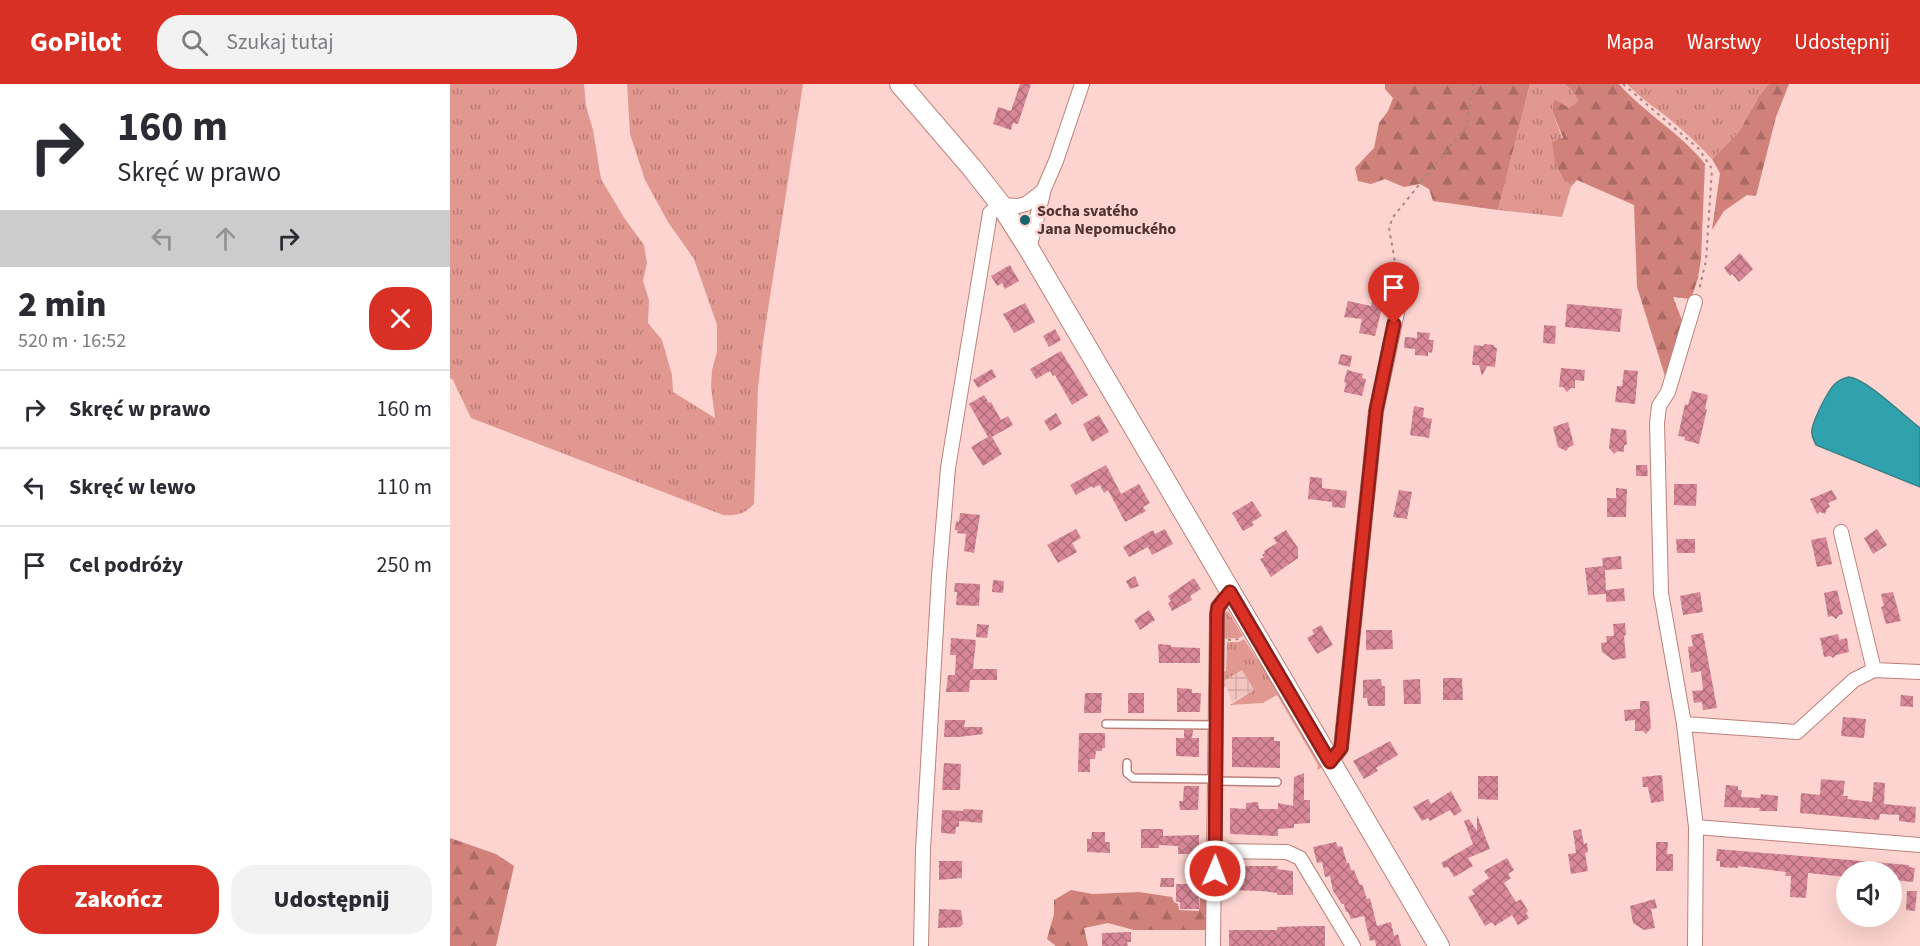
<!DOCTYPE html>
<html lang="pl">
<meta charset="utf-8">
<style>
body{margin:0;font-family:"Source Sans 3",sans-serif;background:#f2f2f3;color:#2b2b33;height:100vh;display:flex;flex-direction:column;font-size:22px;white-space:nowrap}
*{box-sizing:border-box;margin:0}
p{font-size:20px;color:#7c7c81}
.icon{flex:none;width:33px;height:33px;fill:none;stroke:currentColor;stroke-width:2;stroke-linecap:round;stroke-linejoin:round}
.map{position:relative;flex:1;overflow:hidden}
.details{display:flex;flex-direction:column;background:#fff;width:450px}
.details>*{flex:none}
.guide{background:#fff;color:#2b2b33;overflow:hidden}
.fabs{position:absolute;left:1386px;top:777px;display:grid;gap:12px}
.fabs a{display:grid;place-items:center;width:66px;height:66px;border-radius:50%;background:#fff;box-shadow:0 6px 24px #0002;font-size:30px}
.pin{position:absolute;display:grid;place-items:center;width:51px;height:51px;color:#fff;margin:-62px -26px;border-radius:50% 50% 50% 0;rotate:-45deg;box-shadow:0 0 6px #0007}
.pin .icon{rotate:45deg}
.me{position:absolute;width:66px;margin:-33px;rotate:1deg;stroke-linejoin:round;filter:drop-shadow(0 0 4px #0008)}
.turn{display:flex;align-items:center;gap:21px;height:126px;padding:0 18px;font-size:27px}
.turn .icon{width:78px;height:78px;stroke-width:2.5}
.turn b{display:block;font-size:42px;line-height:51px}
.lanes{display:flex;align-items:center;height:57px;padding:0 18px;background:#0003;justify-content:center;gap:30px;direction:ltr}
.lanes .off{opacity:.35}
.round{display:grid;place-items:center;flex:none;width:63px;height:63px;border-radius:24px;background:#f2f2f3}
.overview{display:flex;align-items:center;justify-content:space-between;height:102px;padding:0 18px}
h1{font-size:36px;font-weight:800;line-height:45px}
.button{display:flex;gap:12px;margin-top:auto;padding:12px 18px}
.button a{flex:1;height:69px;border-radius:24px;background:#d93025;color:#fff;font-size:24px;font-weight:800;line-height:69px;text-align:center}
.button a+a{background:#f2f2f3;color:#2b2b33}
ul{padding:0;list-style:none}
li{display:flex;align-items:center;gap:18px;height:78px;padding:0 18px;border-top:2px solid #e1e1e2}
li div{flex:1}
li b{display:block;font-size:22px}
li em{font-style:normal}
header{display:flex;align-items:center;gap:36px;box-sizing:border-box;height:84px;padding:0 30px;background:#d93025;color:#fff}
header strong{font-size:28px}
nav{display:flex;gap:33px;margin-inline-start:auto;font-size:21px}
.search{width:420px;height:54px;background:#f2f2f3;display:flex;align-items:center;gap:15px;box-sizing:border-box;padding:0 21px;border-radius:24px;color:#7c7c81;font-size:22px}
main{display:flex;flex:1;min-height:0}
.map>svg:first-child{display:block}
.industrial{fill:url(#industrial-grid)}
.grass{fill:url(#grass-tufts)}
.forest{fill:url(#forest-firs)}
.water{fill:#2fa2ae;stroke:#388188;stroke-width:1.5}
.building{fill:url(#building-cross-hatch)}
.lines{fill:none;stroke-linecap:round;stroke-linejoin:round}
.lane-casing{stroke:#be807a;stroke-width:10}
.street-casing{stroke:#be807a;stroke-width:16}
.secondary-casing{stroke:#be807a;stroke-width:22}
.path{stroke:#a98682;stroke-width:2;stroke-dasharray:3 4.5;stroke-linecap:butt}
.lane{stroke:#fff;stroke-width:7}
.street{stroke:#fff;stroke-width:14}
.secondary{stroke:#fff;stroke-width:20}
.route-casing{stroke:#8d1f18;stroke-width:15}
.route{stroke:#d93025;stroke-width:10}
.poi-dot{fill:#15636c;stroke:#fdd4cf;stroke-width:2}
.labels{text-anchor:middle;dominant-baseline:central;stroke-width:5;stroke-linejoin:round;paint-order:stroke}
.poi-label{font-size:16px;font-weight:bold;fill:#4e3330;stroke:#fdd4cf;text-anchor:start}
</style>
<header>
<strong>GoPilot</strong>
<div class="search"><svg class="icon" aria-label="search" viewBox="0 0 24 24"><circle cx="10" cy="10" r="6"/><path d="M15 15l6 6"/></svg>Szukaj tutaj</div>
<nav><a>Mapa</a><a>Warstwy</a><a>Udostępnij</a></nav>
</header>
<main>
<section class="details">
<div class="guide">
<div class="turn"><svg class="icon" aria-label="right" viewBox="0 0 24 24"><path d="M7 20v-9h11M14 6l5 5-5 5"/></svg><div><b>160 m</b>Skręć w prawo</div></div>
<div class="lanes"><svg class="icon off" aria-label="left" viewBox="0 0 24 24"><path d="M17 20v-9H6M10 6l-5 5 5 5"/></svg><svg class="icon off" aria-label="ahead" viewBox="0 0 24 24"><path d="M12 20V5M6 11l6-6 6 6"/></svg><svg class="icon" aria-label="right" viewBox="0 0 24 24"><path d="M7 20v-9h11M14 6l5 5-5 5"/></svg></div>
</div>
<div class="overview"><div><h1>2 min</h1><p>520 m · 16:52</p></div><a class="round" style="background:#d93025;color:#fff"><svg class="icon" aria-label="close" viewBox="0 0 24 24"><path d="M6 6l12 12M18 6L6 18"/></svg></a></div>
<ul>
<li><svg class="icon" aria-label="right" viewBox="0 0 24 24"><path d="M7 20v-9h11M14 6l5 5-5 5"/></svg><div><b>Skręć w prawo</b></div><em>160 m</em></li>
<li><svg class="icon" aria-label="left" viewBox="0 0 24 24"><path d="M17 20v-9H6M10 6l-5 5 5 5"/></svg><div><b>Skręć w lewo</b></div><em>110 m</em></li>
<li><svg class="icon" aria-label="arrive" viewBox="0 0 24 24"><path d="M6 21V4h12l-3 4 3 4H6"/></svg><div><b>Cel podróży</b></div><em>250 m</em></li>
</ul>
<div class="button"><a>Zakończ</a><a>Udostępnij</a></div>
</section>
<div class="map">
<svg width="1470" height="862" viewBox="0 0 1470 862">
<defs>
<pattern id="industrial-grid" width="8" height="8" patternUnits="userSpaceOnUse" patternTransform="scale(1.5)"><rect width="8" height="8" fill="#f2c5c0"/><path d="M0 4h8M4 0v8" fill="none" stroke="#d1aaa5"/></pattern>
<pattern id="grass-tufts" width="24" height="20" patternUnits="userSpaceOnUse" patternTransform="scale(1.5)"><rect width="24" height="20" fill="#e19891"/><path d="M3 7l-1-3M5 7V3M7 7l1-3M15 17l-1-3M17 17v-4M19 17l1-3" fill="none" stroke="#b97d77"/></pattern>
<pattern id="forest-firs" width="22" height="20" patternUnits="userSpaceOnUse" patternTransform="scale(1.5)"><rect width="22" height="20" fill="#d0817a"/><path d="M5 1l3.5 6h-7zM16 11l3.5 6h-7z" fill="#ab6a64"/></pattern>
<pattern id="building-cross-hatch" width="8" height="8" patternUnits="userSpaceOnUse" patternTransform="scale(1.5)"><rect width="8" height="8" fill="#d78798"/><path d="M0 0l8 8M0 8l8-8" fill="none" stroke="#b16f7c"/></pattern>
</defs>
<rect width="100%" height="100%" fill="#fdd4cf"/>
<path class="industrial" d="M792 586 804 606 782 618 774 597Z"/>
<path class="grass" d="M0 0H134L136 22 143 46 151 95 175 135 194 161 197 179 193 197 199 216 198 239 212 256 222 291 223 308 265 334 261 303 262 286 267 268V241L244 175 218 138 195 96 180 50 177 0H353L313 258 308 304 304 420C295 430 286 432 273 431L21 334 3 296 0 294Z
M1080 0H1115L1125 10 1128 17 1119 25 1104 15 1102 26 1127 96 1121 103 1112 133 1048 126Z
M1177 0H1319L1309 12 1289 48 1262 75C1248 60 1233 46 1217 33 1203 22 1189 13 1177 0Z
M778 527 793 552 789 554 771 555 774 529Z
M794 555 807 575 810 574 874 682 867 686 868 681 827 611 813 619 780 621 804 606 792 586 774 597 776 602 770 604V588L776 587 777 558H789Z"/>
<path class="forest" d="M935 0H1080L1048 126 983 117 979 105 970 100 954 103 935 95 921 100 908 97 905 84 924 64 929 39 938 27 943 14 935 5Z
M1115 0H1169C1195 30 1231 49 1255 80L1251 175 1248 194 1241 215 1223 213 1238 252 1223 301 1215 292 1187 203 1184 121 1127 96 1115 98 1105 78 1102 58 1113 54 1102 26 1104 15 1119 24 1128 17 1125 10Z
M1319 0H1339L1326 33 1306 112 1297 111 1274 127 1262 146 1270 89 1262 75 1289 48 1309 12Z
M0 754 46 770 64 782 46 862H0Z
M621 806 643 810 689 808 722 813 724 818 728 820 729 826 749 827 750 814H758V846H684L658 839 634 844 638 862H606L597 855 604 830V816Z"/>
<path class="water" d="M1399 293C1417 295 1454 332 1470 344V403L1366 361C1364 356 1361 352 1362 347 1362 338 1379 304 1386 299 1389 296 1395 294 1399 293Z"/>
<path class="building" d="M570 0H581L568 40 563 39 561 46 543 40 548 23 561 27Z
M1290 169 1303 185 1289 198 1282 190 1280 192 1274 184Z
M560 181 569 197 555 205 552 199 547 202 541 192Z
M923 213 934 216 925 252 909 249 912 235 894 233 898 217 921 222Z
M575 219 585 238 564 249 553 230Z
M1117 220 1172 225 1170 248 1115 243Z
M1094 241 1106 242 1105 260 1093 259Z
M605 245 611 256 599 263 593 252Z
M967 248 980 249 979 256H984L982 269 978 268V272L965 271V265L954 264 955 253 967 254Z
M1034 260 1044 261V263L1047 264 1045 283 1037 282 1032 292 1029 281H1022L1024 261 1034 262Z
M611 267 638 311 622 321 605 291 603 292 600 287 586 295 580 285Z
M891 270 902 272 900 283 888 280Z
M1111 284 1135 286 1134 297 1125 296V304H1121L1117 308 1113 303H1109Z
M542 285 546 293 528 304 523 296Z
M897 286 913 290 912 294 916 295 912 312 894 308 896 299 894 298Z
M1174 286 1188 287 1185 320 1165 318 1167 302H1172Z
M1242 307 1258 311 1255 325H1257L1249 360 1234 356 1235 353 1228 352 1235 320 1238 321Z
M534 311 539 319 541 318 551 336 558 332 563 341 542 353 552 370 533 382 521 363 538 353 519 320Z
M964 322 974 324 973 333 982 335 979 354 960 351Z
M606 329 612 340 600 347 594 337Z
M649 331 659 348 642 358 633 340Z
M1118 338 1124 361 1119 363 1116 367 1108 363 1103 343Z
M1161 344 1176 346 1177 360 1174 362V368L1168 367 1164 370 1159 364Z
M656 381 671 410 689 400 700 419 693 423 696 427 675 438 658 406 654 409 650 401 643 404 642 402 626 411 620 401Z
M1186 381H1197L1198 392H1186Z
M860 393 872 394V404L897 407 895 424 882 423V418L858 415Z
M1224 400H1247L1246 422 1224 421Z
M1166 404 1177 405 1176 433H1157V414H1166Z
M949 406 962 408 957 435 943 433Z
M1382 406 1387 415 1378 419 1380 423 1377 425 1375 430 1370 428 1367 430 1360 415Z
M802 417 812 432 802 438 804 441 793 447 782 429Z
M510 429 530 431 524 469 514 467 516 450 507 449 508 446H505L506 437 509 438Z
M626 445 631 454 622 459 627 468 608 479 597 461Z
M715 445 723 460 702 471 698 463 679 473 673 463 703 446 705 450Z
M1427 445 1437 461 1423 470 1414 454Z
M836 446 848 464V474L821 493 810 475 814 473 812 471 815 469 814 467 827 459 823 454Z
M1376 453 1382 480 1367 483 1361 456Z
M1226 455H1245V469H1227Z
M1171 472 1172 485 1155 486 1156 506 1174 504 1175 517 1156 518V510L1138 511 1135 484 1153 482 1152 474Z
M685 492 689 502 680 505 676 497Z
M744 494 751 505 740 512 742 516 722 527 718 519 721 517 718 512Z
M543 496 554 497 553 509 542 508Z
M505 499 530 500 529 522 506 521 507 508H504Z
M1387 506 1393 530 1389 531 1386 535 1382 532 1378 533 1374 509Z
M1250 508 1253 528 1233 531 1230 512Z
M1443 508 1451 537 1436 540 1431 523 1434 522 1431 510Z
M699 526 705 536 690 546 684 536Z
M1175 539 1176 551 1174 552 1176 574 1163 576 1152 568 1151 559 1157 558 1156 552H1164L1163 540Z
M527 540 539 541 537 554 526 553Z
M871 541 883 561 867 570 857 554 864 550 862 546Z
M916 546H942L943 565 916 566Z
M1253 549 1267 624 1253 626 1252 618 1244 619 1242 607 1253 606 1251 587 1241 589 1238 563 1243 562 1241 551Z
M1388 550 1389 556 1397 554 1399 568 1386 571 1383 574 1380 572 1374 573 1370 554Z
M501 554 526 556 523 585H547V596H520L519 608H496L498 591H505L506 571H500Z
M708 560 721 561V563L750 564V579H709Z
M993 594H1012L1013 616H993Z
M931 595 932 602H935V622H918L917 614H913V596Z
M970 595 971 620H954L953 596Z
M727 604 742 605V609H751L750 628H727Z
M635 609H652L651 629H634Z
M678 609H694V629H678Z
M1451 611 1463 612V623L1450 622Z
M1190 617H1199L1201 644 1196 650 1193 647H1185V636L1175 637 1174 626 1190 625Z
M1393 633 1416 635 1414 654 1391 652Z
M495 636H515L514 643H532L533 650 509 653H494Z
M734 646H743L742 654H749V673L726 672V654H734Z
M629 649H655V664H652V667H646L645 675H640V688H628Z
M782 653H824V657H830V684L782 683Z
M940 657 948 671 926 684 928 687 914 695 903 677Z
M494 679 511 680 510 706H492Z
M854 689V716H860V739L844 740V744L828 745V752L780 750V724L796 725V719L808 718 809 725H828V719L843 722 844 693Z
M1212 691 1214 717 1201 719 1198 703H1193L1192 693Z
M1028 692H1048V716L1028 715Z
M1371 695 1395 697 1393 712H1398L1397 715 1422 718 1424 698 1435 699 1434 720 1466 723 1465 739 1449 737V731L1430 730 1429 736 1350 729 1351 709 1370 711Z
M1276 701 1288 702V706H1292L1291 713 1310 714 1311 710 1328 712 1327 727H1309L1310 724 1274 723Z
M734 702H749L748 726H730L729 717H733Z
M1001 707 1012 727 1004 732 1000 726 980 737 978 734 972 737 963 723 978 715 981 720Z
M514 725 533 726 532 739 509 737V743H506L505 750 491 749 492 726 513 727Z
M1027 731 1040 765 1018 774 1023 782 1004 793 998 783 994 784 991 779 1023 760 1014 737 1019 735 1027 747Z
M691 745H713V752L749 751V770H728V762L709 761V764H691Z
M1131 745 1134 760 1137 759 1138 768 1135 769 1138 787 1121 790 1118 770 1126 769 1123 747Z
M642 748H655V758H660V769L637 768V755H641Z
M886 758 888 763 892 762 897 779H899L901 786H904L910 801 912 800 917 815 920 814 927 842 941 838 944 852 948 850 951 862H926L925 856 920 857 914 832 901 835 898 828H896L894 820H892L883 807 880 792 875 793 872 778 867 779 863 763Z
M1206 758H1218L1217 770H1223V787H1206Z
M1267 765 1459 781V783L1465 784 1463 798 1442 796 1443 788H1396V793L1358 789 1356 814 1340 813 1341 792H1335L1336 788 1288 782V784L1270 783V777H1266Z
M1057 774 1064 786 1058 790 1061 794 1054 799 1066 818 1071 815 1078 827 1076 829 1079 834 1068 841 1062 831 1045 842 1042 838 1035 842 1018 813 1025 810 1022 806 1039 794 1034 787Z
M489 777H512V794L489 796Z
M778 782H828L827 785 843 787V811H827V809L812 807 778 806Z
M711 794H724V803H710Z
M726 800H749V825H730V818H726Z
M1457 807H1467L1465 827 1456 826Z
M1205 815 1207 824 1201 825 1205 844 1194 846 1183 839 1180 822Z
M489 825 511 826 513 841H511V843L488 844Z
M859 842H875V862H779V846H827V843Z
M681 848V858H677L678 862H652V849Z"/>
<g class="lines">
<defs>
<path id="lane" d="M656 640 765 641
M677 679V689L683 694 765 695
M766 697 827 698"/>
<path id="street" d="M579 165 593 109
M1245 218 1218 308 1209 322 1207 339 1211 509 1234 640 1246 743 1245 862
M1391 448 1424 586
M1234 640 1347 648 1404 596 1424 586 1470 588
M880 679 891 664 926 327 949 219
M1246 743 1470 761
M765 767 837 768 850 774 903 862
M471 862 473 766 489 492 498 384 540 129 551 121 568 122 576 120 593 107 606 77 632 0
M763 862 767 530 768 523 780 508"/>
<path id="secondary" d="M450 0 522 84 551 121 579 165 989 862"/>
</defs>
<use href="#lane" class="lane-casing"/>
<use href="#street" class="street-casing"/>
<use href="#secondary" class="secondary-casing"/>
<path class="path" d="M1173 0 1249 65 1262 85 1256 177 1249 206
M950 206 939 144 943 133 1016 43 1024 0
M778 556 790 555"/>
<use href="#lane" class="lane"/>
<use href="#street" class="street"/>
<use href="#secondary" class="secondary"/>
</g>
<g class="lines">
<defs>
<path id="route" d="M765 787 767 530 768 523 780 508 880 678 891 664 926 327 944 240"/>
</defs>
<use href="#route" class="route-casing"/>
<use href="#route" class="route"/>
</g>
<circle class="poi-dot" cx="575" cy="136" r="6"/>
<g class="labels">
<g class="poi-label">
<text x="587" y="127">Socha svatého<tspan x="587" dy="18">Jana Nepomuckého</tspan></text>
</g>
</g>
</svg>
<div class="fabs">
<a><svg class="icon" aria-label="sound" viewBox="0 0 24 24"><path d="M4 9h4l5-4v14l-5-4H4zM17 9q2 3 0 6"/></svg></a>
</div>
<div class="pin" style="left:944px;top:240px;background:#d93025"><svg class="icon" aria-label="arrive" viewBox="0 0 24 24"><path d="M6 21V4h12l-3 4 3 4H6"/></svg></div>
<svg class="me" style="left:765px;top:787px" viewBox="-20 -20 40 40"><circle r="17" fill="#d93025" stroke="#fff" stroke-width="3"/><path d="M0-11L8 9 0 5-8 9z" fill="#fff"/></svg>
</div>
</main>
